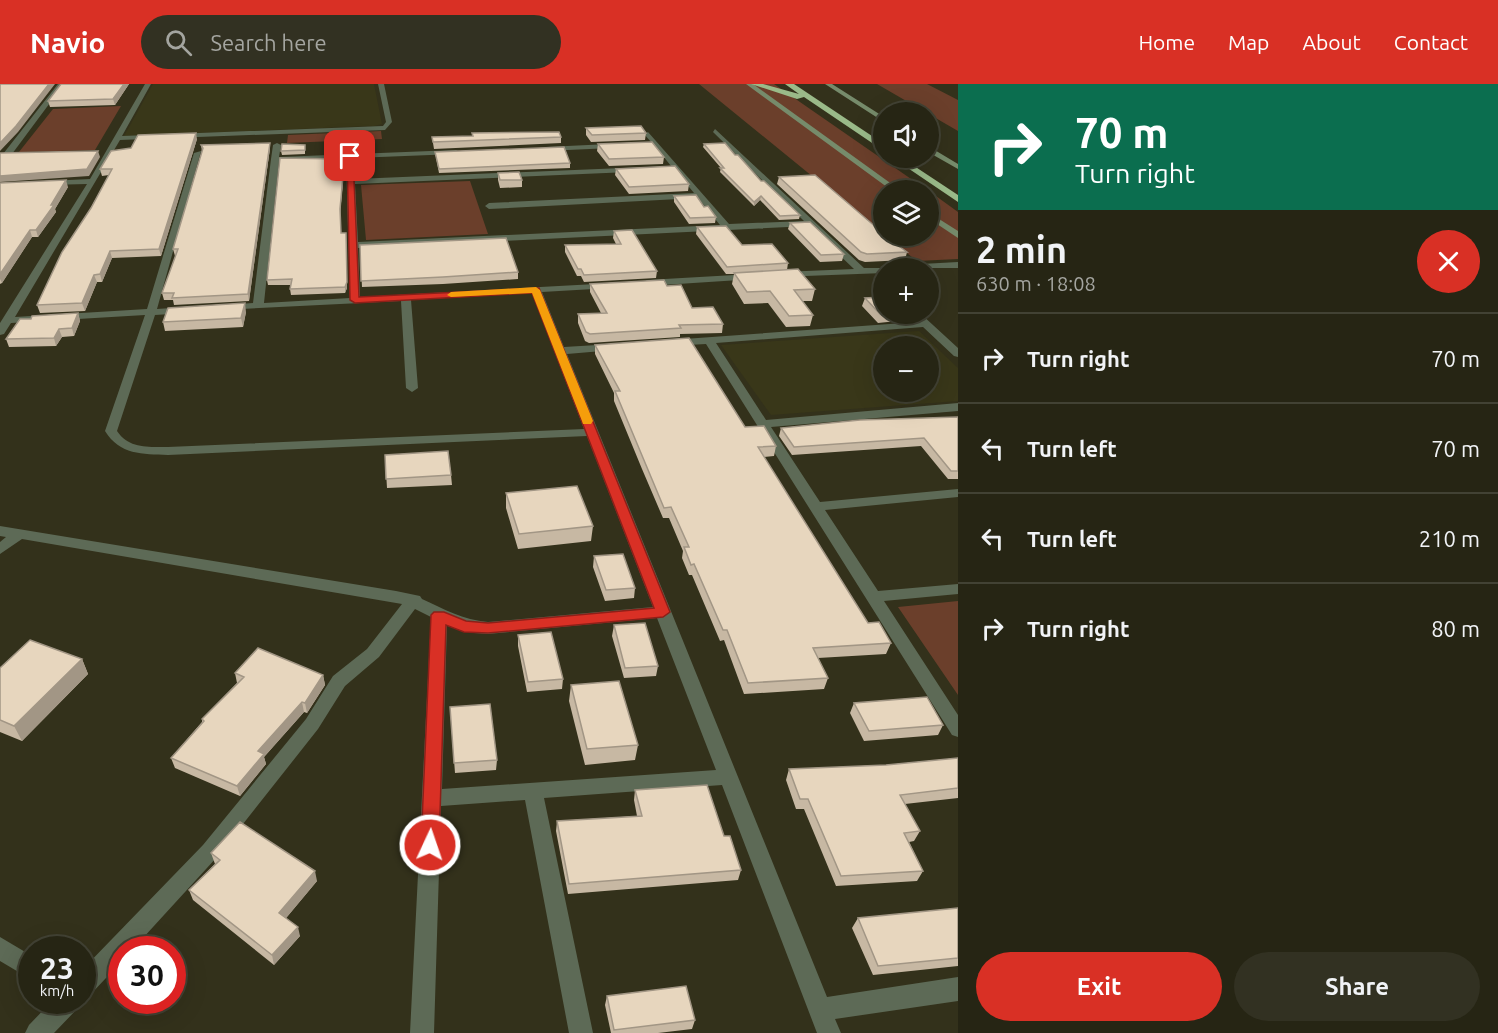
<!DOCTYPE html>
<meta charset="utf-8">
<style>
body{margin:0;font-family:Ubuntu,sans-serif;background:#323122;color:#f1f3f6;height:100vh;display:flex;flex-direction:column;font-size:22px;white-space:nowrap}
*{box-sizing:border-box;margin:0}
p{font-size:20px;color:#a4a5a0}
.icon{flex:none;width:33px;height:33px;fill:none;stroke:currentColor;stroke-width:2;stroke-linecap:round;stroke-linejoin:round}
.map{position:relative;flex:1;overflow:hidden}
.drawer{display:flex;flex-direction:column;background:#262514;width:540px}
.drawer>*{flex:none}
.hud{background:#0b6e4f;color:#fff;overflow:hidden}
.buttons{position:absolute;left:873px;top:18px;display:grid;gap:12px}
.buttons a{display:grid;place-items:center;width:66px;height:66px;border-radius:50%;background:#262514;box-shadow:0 6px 24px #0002,0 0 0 2px #424234;font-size:30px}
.speed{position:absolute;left:18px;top:852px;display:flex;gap:12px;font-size:30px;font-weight:700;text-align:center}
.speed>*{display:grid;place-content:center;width:78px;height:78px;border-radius:50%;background:#262514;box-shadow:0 6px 24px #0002,0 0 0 2px #424234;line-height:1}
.speed small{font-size:15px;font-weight:400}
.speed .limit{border:9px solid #d22;background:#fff;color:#111}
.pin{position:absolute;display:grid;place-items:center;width:51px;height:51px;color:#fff;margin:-26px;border-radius:12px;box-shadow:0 3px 9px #0006}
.me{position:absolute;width:66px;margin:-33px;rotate:3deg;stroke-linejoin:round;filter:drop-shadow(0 0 4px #0008)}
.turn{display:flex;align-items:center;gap:21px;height:126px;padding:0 18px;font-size:27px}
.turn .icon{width:78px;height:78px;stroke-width:2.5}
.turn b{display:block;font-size:42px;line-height:51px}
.round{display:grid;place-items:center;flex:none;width:63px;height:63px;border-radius:32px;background:#323122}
.overview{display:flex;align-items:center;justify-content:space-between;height:102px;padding:0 18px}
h1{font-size:36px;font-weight:700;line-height:45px}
.primary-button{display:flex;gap:12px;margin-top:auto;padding:12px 18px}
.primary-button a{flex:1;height:69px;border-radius:36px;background:#d93025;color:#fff;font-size:24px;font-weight:700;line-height:69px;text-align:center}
.primary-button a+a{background:#323122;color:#f1f3f6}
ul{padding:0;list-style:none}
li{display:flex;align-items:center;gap:18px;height:90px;padding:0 18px;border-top:2px solid #424234}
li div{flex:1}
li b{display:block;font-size:22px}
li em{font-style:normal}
header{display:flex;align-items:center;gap:36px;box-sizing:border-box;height:84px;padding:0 30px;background:#d93025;color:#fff}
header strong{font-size:28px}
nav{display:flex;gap:33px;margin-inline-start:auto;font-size:21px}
.search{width:420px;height:54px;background:#323122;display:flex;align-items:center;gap:15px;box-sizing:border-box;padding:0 21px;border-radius:33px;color:#a4a5a0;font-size:22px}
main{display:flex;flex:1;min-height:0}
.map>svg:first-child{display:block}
.built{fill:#393719;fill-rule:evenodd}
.green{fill:#6b3f2b}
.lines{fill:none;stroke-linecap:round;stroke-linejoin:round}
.street{fill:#5d6a56;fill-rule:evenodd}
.secondary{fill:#768b6b;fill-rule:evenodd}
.highway{fill:#9aba89;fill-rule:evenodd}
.wall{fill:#c7b8a3}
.shaded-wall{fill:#a29685}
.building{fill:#e7d6be;stroke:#a29685;stroke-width:1.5}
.route{fill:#d93025;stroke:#8d1f18;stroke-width:1.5}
.slow{fill:#f59e0b}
</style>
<header>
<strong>Navio</strong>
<div class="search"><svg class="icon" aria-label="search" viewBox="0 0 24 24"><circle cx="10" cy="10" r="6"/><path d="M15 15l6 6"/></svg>Search here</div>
<nav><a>Home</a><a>Map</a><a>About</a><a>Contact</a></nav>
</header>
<main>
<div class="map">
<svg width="958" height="949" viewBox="0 0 958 949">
<rect width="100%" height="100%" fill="#33311b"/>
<path class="built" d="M153 0H374L382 40 374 42 124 52Z
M919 247 958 284V317L771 331 721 261ZM884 262H928V308H884Z"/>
<path class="green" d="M699 0H774L927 106H884L883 150Z
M877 0H927L958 16V47Z
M121 22 95 66 19 68 53 25Z
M381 47 382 55 287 59 288 51Z
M470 97 488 150 366 156 361 101Z
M929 107 958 128V175L917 177 885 152H928Z
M958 517V611L898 523Z"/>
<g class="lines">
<path class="street" d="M58 0H64L9 74H3V70Z
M145 0H151L122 52 383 42 386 38 378 0H384L392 38 385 46 120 56 15 233 147 225 194 69 201 67 157 225 186 223 191 226 186 229 155 231 117 347C129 365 149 363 168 363L584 345 532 209 411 216 418 304 412 308 406 304 401 217 221 226 220 224 225 221 253 219 271 75 273 61 277 59 281 61 279 73 456 66 460 68 456 70 354 74 355 95 671 82 655 62 546 67 542 65 546 63 651 58 644 50 648 48 729 140 804 137 713 48 715 45 864 184H887H884V189L779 193 777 191 782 188 854 185 809 142 358 164 360 213 614 199 616 201 611 204 542 208 564 263 614 260 620 263 614 266 567 270 827 913 958 893V917L835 935 841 949H817L722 701 544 714 593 949H569L525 716 441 722 434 949H410L431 533 415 525 379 573 345 602 318 645 217 773 132 866H122V877L90 911 82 914V886L203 761 306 635 333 592 367 565 402 520 22 455 0 470V458L6 453 0 452V442L396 507 420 512 422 515C444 525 463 536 488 538L653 523 587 352 168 371C142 370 120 371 105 347L145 231 11 239 4 250 0 251V239L87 100 48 101 44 99 48 97 90 95ZM346 74 350 214 264 219 279 77ZM675 86 694 109 489 119 485 122 489 125 698 114 720 141 358 158 355 100ZM657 534 716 686 442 705 447 541 474 549 488 550Z
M958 178V184H898L903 181Z
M752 190 755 191V195L647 202 642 199 647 196Z
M910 230H921L958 264V273L954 272 923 243 716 259 766 336 958 319V327L771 343 820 418 958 405V413L825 426 878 507 958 500V510L884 517 958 631V653L952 651 706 260 670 262 665 259 670 256 917 238Z
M0 853 32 872V896L0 877Z
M53 916H81L78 924 54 949H25L29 941Z"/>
<path class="secondary" d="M746 0H753L900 106H891Z
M825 0H832L884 33V38Z
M928 62 958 80V85L928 68Z
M928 128 958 147V154L928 134Z"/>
<path class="highway" d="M751 0H763L799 10 785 0H794L884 60V67L804 13 797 15Z
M893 74H902L958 111V118Z"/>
</g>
<path class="wall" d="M61 0H129L115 21 50 23 48 17Z
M586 44 646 49 645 56 591 58 586 51Z
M472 49 561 53V59L434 65 432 53 472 52Z
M197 55 161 172 112 174 102 198H97L85 227 40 229 37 221 109 91 102 92 100 85Z
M270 59V64L249 217 174 221 173 216H164L162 209 176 172H175L173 165 202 67 201 61Z
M598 60 664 73 663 80 609 82 597 67Z
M704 60 735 71 761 97 800 131 799 135 779 136 760 116 754 122 720 88 721 84 703 63Z
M305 61V70L282 71 281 67Z
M435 68 570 79V84L439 89Z
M340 81H344V86L340 130 341 149 346 154 347 204 345 209 291 211 290 205 291 201H268L267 196Z
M616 85 689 100 688 107 629 110 615 91Z
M498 89 522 96V103L500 104 498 96Z
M779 93 878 146 907 168 905 176 865 178 859 176 777 100Z
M0 99 68 103 55 125 56 128 38 153H32L2 199 0 200Z
M674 112 704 123 716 133 715 139 689 140 674 118Z
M790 139 844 170 842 177 820 178 788 145Z
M697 143 788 179 787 186 815 205 812 217H802L813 231 810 242 786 243 768 219 744 220 732 200 734 190H726L696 150Z
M614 147 657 187 656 194 584 198 581 192H577L565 168V161L616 160 613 154Z
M360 161 518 188V195L443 200 362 203Z
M590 200 667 202 692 224 723 240 722 249 680 250V253L589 259 585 257 578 239V230L601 229 590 208Z
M865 214 884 230H910L907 236 878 239 862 222Z
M246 228 243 243 165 247 163 238Z
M78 229 80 237 74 252 62 253 56 262 9 263 6 255 31 235Z
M595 261 745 343 776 362 774 372 764 373 868 539 891 559 886 570 818 574 828 594 824 605 744 610 724 556 720 557 692 491H689L682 474 683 467 669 434H663L642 385 614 317V309L595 270Z
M958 333V395H948L921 362 792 371 779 352 781 344Z
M385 371 451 391 452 401 387 404Z
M506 409 593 442 591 457 518 465 506 424Z
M594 472 635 504 634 514 605 517 593 483Z
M614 541 658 582 656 592 624 594 612 552Z
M518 551 563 595 562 605 527 608 518 562Z
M82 575 88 590 22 657 0 648V584Z
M235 589 323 591 325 601 307 629 304 628 264 673 266 680 240 712 175 684 171 674 202 638V635L237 599Z
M571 601 638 661 635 676 585 681 569 617Z
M854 619 943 641 938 651 864 657 850 629Z
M450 623 497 676 496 686 455 689Z
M958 674V714L905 720 920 747 914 757 909 758 923 787 917 797 836 802 804 725H796L786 696 789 685 886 681Z
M635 706 724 752 741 786 738 796 568 810 556 747 557 737 637 732 634 716Z
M211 769 317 797 286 834 300 852 274 881 193 816 189 806 215 780Z
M958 824V882L873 891 852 844 858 834Z
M607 912 695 936 692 945 658 949H611L605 921Z"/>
<path class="shaded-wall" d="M49 0H55L18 48 0 67V59Z
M124 0H129L115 21 113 15Z
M196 49 197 55 161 172 159 165Z
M270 59V64L249 217 248 210Z
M98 67 100 73 89 92 0 98V92Z
M344 81V86L340 130V125Z
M66 96 68 103 55 125 56 128 38 153 36 146Z
M761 112 760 116 754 122V118Z
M30 146 32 153 2 199 0 195V190Z
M346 154 347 204 345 209V203Z
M110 167 112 174 102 198 100 190Z
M94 191 97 198 85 227 82 219Z
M245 219 246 228 243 243 241 234Z
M78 229 80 237 74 252 72 244Z
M59 245 62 253 56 262 54 254Z
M82 575 88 590 22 657 14 642Z
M323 591 325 601 307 629 305 619Z
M302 618 304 628 264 673 266 680 240 712 237 702 258 667Z
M315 787 317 797 282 839 279 829Z
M298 843 300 852 274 881 272 871Z"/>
<path class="building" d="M0 0H49L16 42 0 59Z
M61 0H124L113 15 48 17Z
M641 42 646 49 592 51 586 44Z
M559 48 561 53 433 58 432 53 473 52 472 49Z
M196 49 159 165 110 167 100 190 94 191 82 219 37 221 62 168 91 124 112 85H100L111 67 131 64 138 51Z
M652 58 664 73 609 75 598 60Z
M270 59 248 210 172 214 174 209H162L178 165H173L203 64 201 61Z
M725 59 735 71H738L761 97H764L800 131 780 132 761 112 754 118 720 84H724L704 60Z
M282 60 305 61V66L281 67Z
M564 63 570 79 439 85 435 68Z
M98 67 87 85 0 92V69Z
M280 74 340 75V81H344L340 125 341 149H346L347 198 345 203 290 205 292 195 267 196Z
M675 82 689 100 629 103 616 85Z
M519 88 522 96H500L498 89Z
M815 91 884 150V152H885L907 168 867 170 861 168 779 93Z
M66 96 51 121H54L36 146H30L0 190V99Z
M696 111 704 123 708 122 716 133 690 134 674 112Z
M810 138 844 170 821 171 790 139Z
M726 142 742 161 772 160 788 179 727 183 697 143Z
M632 146 657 187 584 191 581 185H578L565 161 621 160 614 147Z
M506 154 518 188 443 193 361 197 360 161Z
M798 185 815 205 794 206 813 231 789 232 770 207 747 208 734 189Z
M664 196 667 202 681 201 692 224 713 223 723 240 679 241 681 244 590 250 586 248 578 230 607 229 590 200Z
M884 213V230H885H880L865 214Z
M245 219 241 234 163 238 168 224Z
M78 229 72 244 59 245 54 254 6 255 20 235H31L32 232Z
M689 254 745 343 764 342 776 362 758 363 868 539 879 538 891 559 813 564 828 594 748 599 727 546H723L694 480 691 481 684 463H689L671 423 664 424 615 307H620L595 261Z
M958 333V387H951L924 354 794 363 781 344 860 336Z
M448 367 451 391 386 395 385 371Z
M577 402 593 442 519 450 506 409Z
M623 470 635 504 606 506 594 472Z
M645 539 658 582 625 584 614 541Z
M551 548 563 595 528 598 518 551Z
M30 556 82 575 14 642 0 636V584Z
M258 564 323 591 305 619 302 618 258 667 264 670 237 702 171 674 204 637 202 635 244 593 235 589Z
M619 597 638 661 587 665 571 601Z
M927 613 943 641 869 647 854 619Z
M490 620 497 676 454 679 450 623Z
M958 674V704L900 711 920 747 904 749 923 787 841 792 808 715H800L789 685 886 681Z
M707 701 724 752H730L741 786 569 800 557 737 642 732 635 706Z
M240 738 315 787 279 829 298 843 272 871 189 806 220 776 211 769Z
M958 824V874L878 882 858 834Z
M686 902 695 936 614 946 607 912Z"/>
<path class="route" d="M350 70 353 72 359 213 539 204 670 528 663 533 488 549 464 548 446 541 439 761 437 767 430 769 423 767 421 761 431 531 434 528H444L466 537 488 539 654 524 532 209 355 219 350 216 347 72Z"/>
<path class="slow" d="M536 203 540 206 593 337 591 340H583L582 337 532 209 451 213 447 211 451 208Z"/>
</svg>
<div class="buttons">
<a><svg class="icon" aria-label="sound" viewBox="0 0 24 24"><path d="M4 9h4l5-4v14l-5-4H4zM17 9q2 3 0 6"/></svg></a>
<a><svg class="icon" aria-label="layers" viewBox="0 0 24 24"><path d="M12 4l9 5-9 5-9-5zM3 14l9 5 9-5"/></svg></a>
<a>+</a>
<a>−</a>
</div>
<div class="speed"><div>23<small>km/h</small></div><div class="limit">30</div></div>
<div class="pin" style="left:350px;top:72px;background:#d93025"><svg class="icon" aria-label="arrive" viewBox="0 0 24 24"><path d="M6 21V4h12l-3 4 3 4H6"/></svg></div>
<svg class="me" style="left:430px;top:761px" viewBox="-20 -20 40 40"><circle r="17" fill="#d93025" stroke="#fff" stroke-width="3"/><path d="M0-11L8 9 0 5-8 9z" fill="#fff"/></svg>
</div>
<section class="drawer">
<div class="hud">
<div class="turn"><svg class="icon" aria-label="right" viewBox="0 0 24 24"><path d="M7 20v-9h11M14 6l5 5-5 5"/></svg><div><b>70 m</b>Turn right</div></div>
</div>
<div class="overview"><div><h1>2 min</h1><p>630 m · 18:08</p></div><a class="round" style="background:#d93025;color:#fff"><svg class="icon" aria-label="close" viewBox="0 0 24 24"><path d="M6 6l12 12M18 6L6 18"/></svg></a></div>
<ul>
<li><svg class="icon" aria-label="right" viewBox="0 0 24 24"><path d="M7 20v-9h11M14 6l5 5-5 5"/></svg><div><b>Turn right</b></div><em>70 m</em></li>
<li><svg class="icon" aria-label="left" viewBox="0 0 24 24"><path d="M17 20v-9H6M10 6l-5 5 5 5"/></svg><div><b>Turn left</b></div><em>70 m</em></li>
<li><svg class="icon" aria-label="left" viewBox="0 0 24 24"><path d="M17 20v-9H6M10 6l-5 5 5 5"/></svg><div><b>Turn left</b></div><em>210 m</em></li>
<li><svg class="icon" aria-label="right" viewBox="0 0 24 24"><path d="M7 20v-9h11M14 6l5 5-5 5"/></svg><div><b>Turn right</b></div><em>80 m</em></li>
</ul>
<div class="primary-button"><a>Exit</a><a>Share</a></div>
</section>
</main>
